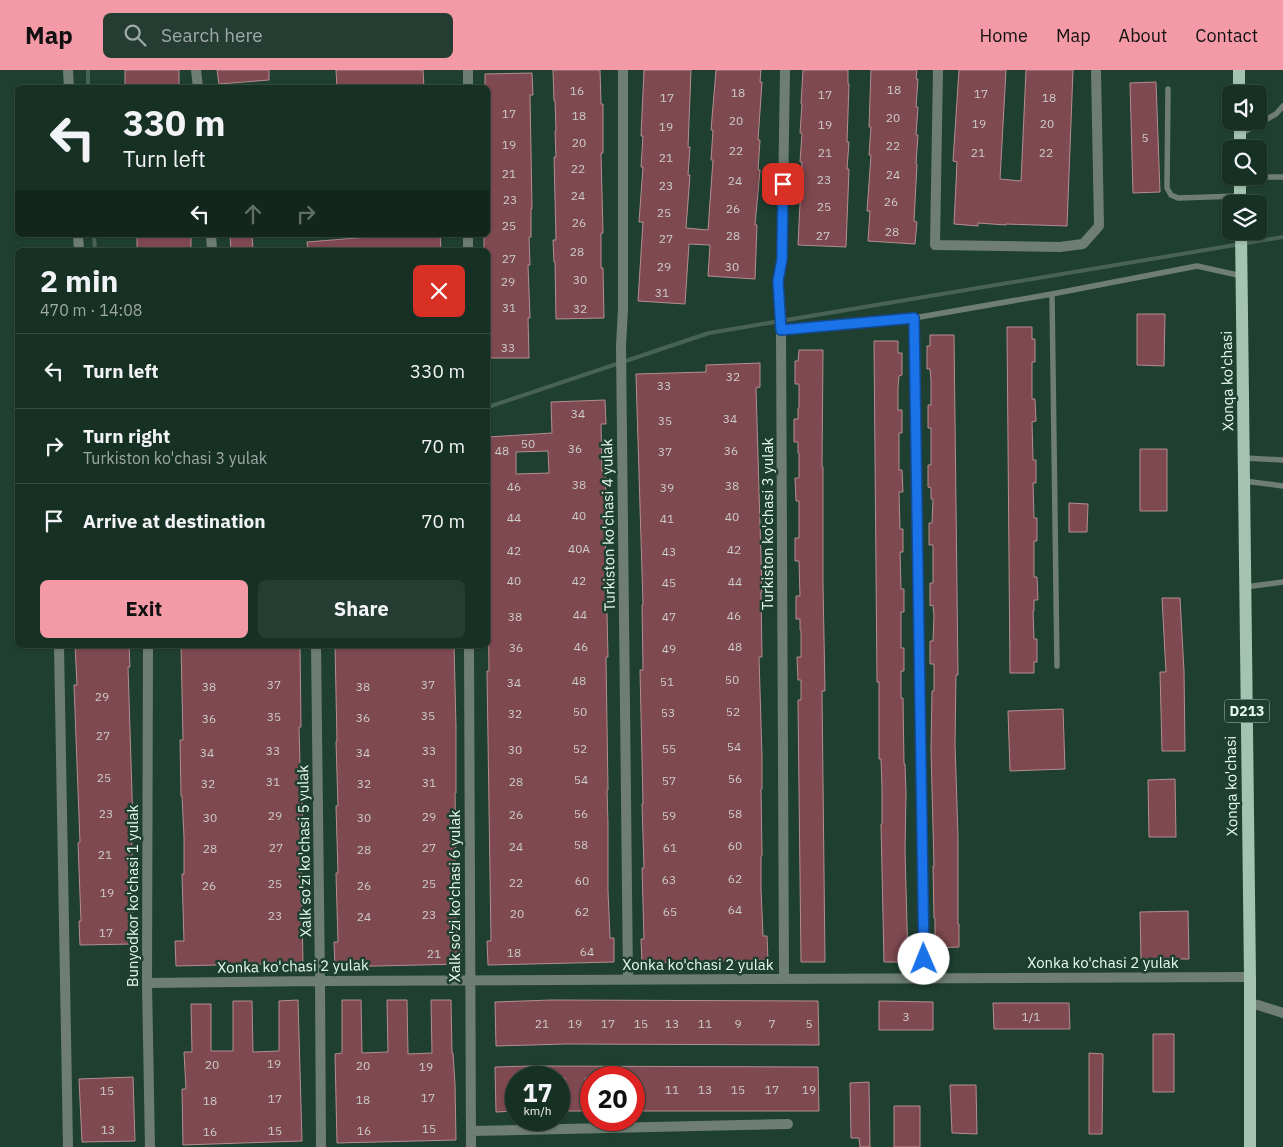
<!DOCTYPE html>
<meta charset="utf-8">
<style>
body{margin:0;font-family:"IBM Plex Sans",sans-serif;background:#243c31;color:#f1f3f6;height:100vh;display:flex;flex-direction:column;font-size:19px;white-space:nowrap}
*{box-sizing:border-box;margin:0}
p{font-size:16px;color:#9ea9a6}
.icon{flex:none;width:28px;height:28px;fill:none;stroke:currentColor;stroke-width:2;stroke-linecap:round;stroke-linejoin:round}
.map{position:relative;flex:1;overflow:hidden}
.drawer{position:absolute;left:15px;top:178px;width:475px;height:400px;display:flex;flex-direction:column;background:#173024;border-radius:8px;box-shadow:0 1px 4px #0004,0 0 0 1px #364b41}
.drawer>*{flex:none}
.banner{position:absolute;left:15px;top:15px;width:475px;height:152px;border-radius:8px;box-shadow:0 1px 4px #0004,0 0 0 1px #364b41;background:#173024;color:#f1f3f6;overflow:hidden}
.tools{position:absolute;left:1222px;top:15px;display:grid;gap:10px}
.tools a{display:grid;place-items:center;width:45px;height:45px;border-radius:8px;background:#173024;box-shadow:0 1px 4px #0004,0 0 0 1px #364b41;font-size:25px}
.speed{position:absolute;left:505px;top:996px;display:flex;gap:10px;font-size:25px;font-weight:700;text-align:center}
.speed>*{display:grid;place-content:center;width:65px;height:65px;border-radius:50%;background:#173024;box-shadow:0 1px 4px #0004,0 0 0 1px #364b41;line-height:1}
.speed small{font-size:12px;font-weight:400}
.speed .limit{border:8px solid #d22;background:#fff;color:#111}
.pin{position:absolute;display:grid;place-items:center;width:42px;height:42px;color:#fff;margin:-21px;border-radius:10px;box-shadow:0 2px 8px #0006}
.me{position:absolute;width:55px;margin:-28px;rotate:359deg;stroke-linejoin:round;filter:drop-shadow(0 0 4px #0008)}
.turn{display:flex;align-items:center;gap:18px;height:105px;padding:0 25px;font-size:22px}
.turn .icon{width:65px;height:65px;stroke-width:2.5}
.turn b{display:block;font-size:35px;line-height:42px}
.lanes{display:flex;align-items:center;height:48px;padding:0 25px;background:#0003;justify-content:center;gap:25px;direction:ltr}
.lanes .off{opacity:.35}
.round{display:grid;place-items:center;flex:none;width:52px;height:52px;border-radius:8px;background:#243c31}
.summary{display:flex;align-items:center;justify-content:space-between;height:85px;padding:0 25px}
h1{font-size:30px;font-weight:700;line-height:38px}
.action{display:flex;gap:10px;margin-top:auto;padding:10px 25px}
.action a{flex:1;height:58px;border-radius:8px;background:#f49aa6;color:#111;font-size:20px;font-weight:700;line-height:58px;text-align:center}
.action a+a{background:#243c31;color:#f1f3f6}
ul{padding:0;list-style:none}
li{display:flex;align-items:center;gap:15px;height:75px;padding:0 25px;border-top:1px solid #364b41}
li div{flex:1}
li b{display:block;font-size:19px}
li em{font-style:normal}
header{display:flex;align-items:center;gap:30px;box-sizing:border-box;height:70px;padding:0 25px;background:#f49aa6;color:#111}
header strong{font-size:24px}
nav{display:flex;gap:28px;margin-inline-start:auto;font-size:18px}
.search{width:350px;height:45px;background:#243c31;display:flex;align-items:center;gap:12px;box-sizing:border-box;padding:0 18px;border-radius:8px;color:#9ea9a6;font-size:19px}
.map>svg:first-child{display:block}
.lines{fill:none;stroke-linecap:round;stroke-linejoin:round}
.stream{stroke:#486256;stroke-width:4}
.building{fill:#7f4951;stroke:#b58d92;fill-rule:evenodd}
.service{stroke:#6f7e75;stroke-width:5.5}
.minor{stroke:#6f7e75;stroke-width:10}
.primary{stroke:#a4c3b1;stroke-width:12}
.route-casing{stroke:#114b97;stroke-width:12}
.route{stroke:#1a73e8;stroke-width:9}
.labels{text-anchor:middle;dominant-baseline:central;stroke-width:5;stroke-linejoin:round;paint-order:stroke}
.number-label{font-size:12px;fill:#cccdc8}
.shield{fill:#1f4030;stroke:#aac2b6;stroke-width:1}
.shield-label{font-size:14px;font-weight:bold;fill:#e6f9ef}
.street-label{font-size:15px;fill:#e6f9ef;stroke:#1f4030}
</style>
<header>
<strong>Map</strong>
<div class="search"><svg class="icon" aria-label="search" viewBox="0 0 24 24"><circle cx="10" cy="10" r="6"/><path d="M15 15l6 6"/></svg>Search here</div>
<nav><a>Home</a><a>Map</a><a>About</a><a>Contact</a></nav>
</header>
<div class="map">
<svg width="1283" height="1077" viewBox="0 0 1283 1077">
<rect width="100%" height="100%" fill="#1f4030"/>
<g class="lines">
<path class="stream" d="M88 0V18
M94 165 95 180
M488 337 709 263 1283 167"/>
</g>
<path class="building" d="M125 0H179V18H125Z
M217 0H269V10L219 14Z
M336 0H423L424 18H337Z
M553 0H600L601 34H603V83H601L603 163H601V198H603L604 248 556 249 555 192H554L553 170H556L554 87H556L555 61H556L555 31H554Z
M644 0H691L688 77H690L688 105H690L686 158 708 160 713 90H711L713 60H711L716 0H761L760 12H762L758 70H760L758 100H760L755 155H757L755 209 708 206 710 175 689 174 685 234 638 231 643 152H639L643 97H641L643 66H641Z
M803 0H848V14H849L847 72H849L847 99H849L846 177 798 175 802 92H800L802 63H800L802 34H801Z
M871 0H917L916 9H918L916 37H918L916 65H918L916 94H917L914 151 917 152 915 174 868 171 870 141H867L871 85H869L871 57H869Z
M959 0H1006L1000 109 1021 111 1026 0H1073L1067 156 1006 154V155L978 153V156L954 154 957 92 953 91Z
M532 3 533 25H530L532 139H531V167H529L530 195H528L530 248H528L529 288H488V180H484V165H488V18H485V4Z
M1156 12 1160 122 1133 123 1130 13Z
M137 165H191V180H137Z
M230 165H252L253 180H231Z
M394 165H440L441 180H308L307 172Z
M1137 244H1165L1164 296 1137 295Z
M1007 257H1032V269H1035V292H1032V329H1035L1036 351 1032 352 1033 390H1036V413H1033L1034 448H1037V471H1034V507H1037L1038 530H1034V541H1033L1034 569H1037V592H1034V603H1010Z
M930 265H954L958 605H956L955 674 958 767V854H959V877L935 878V848H934L933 796H934L931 680 932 621H934V594H930V571H933L934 546 933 535 930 536V513H933V475H929V453H932L933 429H931V418L928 417V395H931V358H928V335H931V310L930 299H927V276H930Z
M874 271H898V283H902V305L899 306 898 317V340H902V363H899V400H902L903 422H899L900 459H903V482H900L901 519H904V542H901V578H904V601H901V628H903L904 694H905L906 723 905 781 908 892H884L881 754H882V718L881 689H879V612H877Z
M799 280H823L822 397H823V514L825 621H822L825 892H801L798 630H801V610H798L797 587H801V560H800V549H796V526H800L799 491H795V468H799V431H796L795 408H799V383H798V372H794V349H798V338H799V314H795V291H798Z
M760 293V317L756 318 762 522H761L762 587H759L762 688V719H761L762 786H761V819L763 866H767L768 890 642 893 641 869H644L642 798H644L642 734H643L640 600H643L642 535H643L636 304 706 302V295Z
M605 330 606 354H601L602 401H605L606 425V457H605L608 587H606L608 720H607L608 754V821L610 868H614V892L488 895 487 871H491L487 601H489L488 520V367L552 363 551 332ZM548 381 549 403 516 404V382Z
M1140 379H1167V441H1140Z
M1069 433 1088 434 1087 462H1069Z
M1162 528H1180L1184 601 1185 681H1162L1160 602H1166Z
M75 575H129L130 597H128L133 755H131L134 833H132L133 874 80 875 79 851H81L78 773 80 772 74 615H77Z
M181 575H300L301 657H299L301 732H302L303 756V788H301L303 893 176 896 175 871H184L182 804H184V767L182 726H181L180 670H183Z
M335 575H454L456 657V723H455L456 788H455V824L457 870H461V894L335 897 334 872H338L336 803H338L336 736H338L336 671H337Z
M1063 639 1065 699 1010 701 1008 641Z
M1175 709 1176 767H1149L1148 710Z
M1188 841 1189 889H1141L1140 842Z
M298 930 302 1071 183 1075 182 1019H186L184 982H192L191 934H211V981H233V931H252L253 982 279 981V931Z
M342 930H361L362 983 388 982 387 930H407L408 984 432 983 431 930H451L452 983H453L455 1014 456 1070 337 1073 335 984 342 983Z
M551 930 818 931 819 975 566 974 496 976 495 932Z
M879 931 933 932V960H879Z
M993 933H1069L1070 959H994Z
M1153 964H1174V1022H1153Z
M1089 983 1103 984 1102 1064H1089Z
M531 996 818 997 819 1041H634V1008H585V1041H566L565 1008H515V1041L496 1042 495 997Z
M133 1007 135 1071 82 1072 79 1009Z
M869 1012 870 1077H860L859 1068H851L850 1013Z
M950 1015H976L977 1064 952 1063Z
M894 1036H920V1077H894Z"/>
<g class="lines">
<path class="service" d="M1168 19 1167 118 1171 125 1178 128 1239 126
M1242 63 1276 44 1283 36
M1240 116 1266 107H1283
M1052 224 1057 596
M781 260 914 248
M1244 388 1283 390
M1244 411 1283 416
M1245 517 1283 512
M924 908 914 248 1052 224 1197 196 1242 206"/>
<path class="minor" d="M68 0 69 18
M196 0 198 18
M468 0V18
M623 0V239L621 276 628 909
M938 0 935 175 1060 177 1083 174 1099 156 1096 0
M78 165 79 180
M211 165 212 180
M468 165V180
M59 575 68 1077
M148 575 147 913 150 1077
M316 575 320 911 321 1077
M469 575 471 1077
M784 909 781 260 778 211 782 189 785 0
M147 913 320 911 1250 907
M1250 934 1258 935 1283 943
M471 1061 788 1054"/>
<path class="primary" d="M1239 0V24
M1240 51V79
M1240 106V134
M1241 161 1250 907V1077"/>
</g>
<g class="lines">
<defs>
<path id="route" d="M783 114 782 189 778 211 781 260 914 248 924 889"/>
</defs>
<use href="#route" class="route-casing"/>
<use href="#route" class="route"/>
</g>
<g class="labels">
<g class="number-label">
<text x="894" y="19">18</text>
<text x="577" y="20">16</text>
<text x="738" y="22">18</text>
<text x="981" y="23">17</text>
<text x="825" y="24">17</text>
<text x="667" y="27">17</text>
<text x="1049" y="27">18</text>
<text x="509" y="43">17</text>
<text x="579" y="45">18</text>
<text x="893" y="47">20</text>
<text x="736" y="50">20</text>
<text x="979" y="53">19</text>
<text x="1047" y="53">20</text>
<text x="825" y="54">19</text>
<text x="666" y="56">19</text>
<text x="1145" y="67">5</text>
<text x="579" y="72">20</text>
<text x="509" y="74">19</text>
<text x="893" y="75">22</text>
<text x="736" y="80">22</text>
<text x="825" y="82">21</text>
<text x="978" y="82">21</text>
<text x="1046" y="82">22</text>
<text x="666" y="87">21</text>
<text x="578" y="98">22</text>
<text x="509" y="103">21</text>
<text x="893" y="104">24</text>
<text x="824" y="109">23</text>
<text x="735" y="110">24</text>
<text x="666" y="115">23</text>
<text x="578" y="125">24</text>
<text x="510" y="129">23</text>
<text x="891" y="131">26</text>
<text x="824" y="136">25</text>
<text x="733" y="138">26</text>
<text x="664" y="142">25</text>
<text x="579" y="152">26</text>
<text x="509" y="155">25</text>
<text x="892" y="161">28</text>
<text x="733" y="165">28</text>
<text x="823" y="165">27</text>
<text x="666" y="168">27</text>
<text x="577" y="181">28</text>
<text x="509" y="188">27</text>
<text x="664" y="196">29</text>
<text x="732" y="196">30</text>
<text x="580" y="209">30</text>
<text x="508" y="211">29</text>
<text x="662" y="222">31</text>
<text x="509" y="237">31</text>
<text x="580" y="238">32</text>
<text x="508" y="277">33</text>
<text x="733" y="306">32</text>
<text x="664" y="315">33</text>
<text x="578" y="343">34</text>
<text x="730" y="348">34</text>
<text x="665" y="350">35</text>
<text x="528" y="373">50</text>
<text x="575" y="378">36</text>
<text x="502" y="380">48</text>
<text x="731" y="380">36</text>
<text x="665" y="381">37</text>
<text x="579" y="414">38</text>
<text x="732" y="415">38</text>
<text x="514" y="416">46</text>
<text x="667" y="417">39</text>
<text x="579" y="445">40</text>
<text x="732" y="446">40</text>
<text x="514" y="447">44</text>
<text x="667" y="448">41</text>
<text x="579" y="478">40A</text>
<text x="734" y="479">42</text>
<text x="514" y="480">42</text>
<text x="669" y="481">43</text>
<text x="514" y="510">40</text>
<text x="579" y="510">42</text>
<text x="735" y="511">44</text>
<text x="669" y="512">45</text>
<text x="580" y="544">44</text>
<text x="734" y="545">46</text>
<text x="515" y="546">38</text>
<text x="669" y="546">47</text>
<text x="581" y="576">46</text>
<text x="735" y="576">48</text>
<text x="516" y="577">36</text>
<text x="669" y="578">49</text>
<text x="732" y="609">50</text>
<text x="579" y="610">48</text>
<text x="667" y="611">51</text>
<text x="514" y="612">34</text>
<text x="274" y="614">37</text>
<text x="428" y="614">37</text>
<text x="209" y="616">38</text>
<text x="363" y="616">38</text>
<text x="102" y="626">29</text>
<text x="580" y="641">50</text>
<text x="733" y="641">52</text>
<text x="668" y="642">53</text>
<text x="515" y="643">32</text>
<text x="428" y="645">35</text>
<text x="274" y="646">35</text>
<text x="363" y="647">36</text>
<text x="209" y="648">36</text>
<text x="103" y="665">27</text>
<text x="734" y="676">54</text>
<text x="580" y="678">52</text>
<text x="669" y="678">55</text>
<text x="515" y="679">30</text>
<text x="273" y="680">33</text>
<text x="429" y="680">33</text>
<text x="207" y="682">34</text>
<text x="363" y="682">34</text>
<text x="104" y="707">25</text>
<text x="735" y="708">56</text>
<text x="581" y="709">54</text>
<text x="669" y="710">57</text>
<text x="273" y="711">31</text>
<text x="516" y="711">28</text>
<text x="429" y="712">31</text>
<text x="208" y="713">32</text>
<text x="364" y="713">32</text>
<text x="106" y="743">23</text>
<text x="581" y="743">56</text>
<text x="735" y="743">58</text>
<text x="516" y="744">26</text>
<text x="275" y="745">29</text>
<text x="669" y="745">59</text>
<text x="429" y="746">29</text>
<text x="210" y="747">30</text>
<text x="364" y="747">30</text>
<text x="581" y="774">58</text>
<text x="735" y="775">60</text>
<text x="516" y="776">24</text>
<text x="276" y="777">27</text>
<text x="429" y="777">27</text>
<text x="670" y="777">61</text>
<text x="210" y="778">28</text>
<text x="364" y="779">28</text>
<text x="105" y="784">21</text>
<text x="735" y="808">62</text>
<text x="669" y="809">63</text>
<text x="582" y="810">60</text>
<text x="516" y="812">22</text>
<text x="275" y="813">25</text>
<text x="429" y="813">25</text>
<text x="209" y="815">26</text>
<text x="364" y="815">26</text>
<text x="107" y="822">19</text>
<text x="735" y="839">64</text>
<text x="582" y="841">62</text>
<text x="670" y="841">65</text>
<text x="517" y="843">20</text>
<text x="429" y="844">23</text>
<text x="275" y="845">23</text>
<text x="364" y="846">24</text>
<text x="106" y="862">17</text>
<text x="587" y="881">64</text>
<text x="514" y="882">18</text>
<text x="434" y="883">21</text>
<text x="906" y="946">3</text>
<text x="1031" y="946">1/1</text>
<text x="542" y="953">21</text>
<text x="575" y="953">19</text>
<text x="608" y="953">17</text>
<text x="641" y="953">15</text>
<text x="672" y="953">13</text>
<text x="705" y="953">11</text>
<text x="738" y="953">9</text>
<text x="772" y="953">7</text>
<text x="809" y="953">5</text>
<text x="274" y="993">19</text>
<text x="212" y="994">20</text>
<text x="363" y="995">20</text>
<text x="426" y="996">19</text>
<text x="672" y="1019">11</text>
<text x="705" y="1019">13</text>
<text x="738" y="1019">15</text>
<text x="772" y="1019">17</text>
<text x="809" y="1019">19</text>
<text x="107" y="1020">15</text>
<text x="428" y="1027">17</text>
<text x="275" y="1028">17</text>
<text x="363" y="1029">18</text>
<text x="210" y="1030">18</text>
<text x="429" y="1058">15</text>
<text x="108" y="1059">13</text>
<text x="275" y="1060">15</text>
<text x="364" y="1060">16</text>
<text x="210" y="1061">16</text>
</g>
<rect class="shield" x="1224.5" y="629.5" width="45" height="23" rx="4"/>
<g class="shield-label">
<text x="1247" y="641">D213</text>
</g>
<g class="street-label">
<text transform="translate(1227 311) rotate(-91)">Xonqa ko'chasi</text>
<text transform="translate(767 454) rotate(-90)">Turkiston ko'chasi 3 yulak</text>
<text transform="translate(608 455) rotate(-91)">Turkiston ko'chasi 4 yulak</text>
<text transform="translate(1231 716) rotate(-91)">Xonqa ko'chasi</text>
<text transform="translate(304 781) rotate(-91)">Xalk so'zi ko'chasi 5 yulak</text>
<text transform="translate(132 826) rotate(-90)">Bunyodkor ko'chasi 1 yulak</text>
<text transform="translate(454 826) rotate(-90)">Xalk so'zi ko'chasi 6 yulak</text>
<text x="1103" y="892">Xonka ko'chasi 2 yulak</text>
<text x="698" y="894">Xonka ko'chasi 2 yulak</text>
<text transform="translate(293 896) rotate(-1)">Xonka ko'chasi 2 yulak</text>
</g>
</g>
</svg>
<div class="tools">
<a><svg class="icon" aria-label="sound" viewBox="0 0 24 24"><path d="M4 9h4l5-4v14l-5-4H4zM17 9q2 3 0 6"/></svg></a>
<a><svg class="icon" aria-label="search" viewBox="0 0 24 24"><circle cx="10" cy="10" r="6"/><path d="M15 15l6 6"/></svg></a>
<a><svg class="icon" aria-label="layers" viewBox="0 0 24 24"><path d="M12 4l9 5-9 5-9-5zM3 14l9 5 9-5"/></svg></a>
</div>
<div class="speed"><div>17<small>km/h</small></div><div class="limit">20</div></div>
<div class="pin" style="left:783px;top:114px;background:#d93025"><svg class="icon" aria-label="arrive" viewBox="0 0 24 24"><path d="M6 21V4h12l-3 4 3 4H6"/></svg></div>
<svg class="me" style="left:924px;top:889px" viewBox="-20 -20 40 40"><circle r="19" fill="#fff"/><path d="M0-13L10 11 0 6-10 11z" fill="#1a73e8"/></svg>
<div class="banner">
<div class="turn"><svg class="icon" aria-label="left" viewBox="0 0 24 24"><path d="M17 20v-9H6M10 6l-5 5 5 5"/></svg><div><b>330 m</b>Turn left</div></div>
<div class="lanes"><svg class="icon" aria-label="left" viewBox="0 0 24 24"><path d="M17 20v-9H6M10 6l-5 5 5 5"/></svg><svg class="icon off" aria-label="ahead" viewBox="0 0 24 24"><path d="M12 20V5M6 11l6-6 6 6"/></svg><svg class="icon off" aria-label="right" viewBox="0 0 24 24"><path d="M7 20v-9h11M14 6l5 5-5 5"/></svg></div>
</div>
<section class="drawer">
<div class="summary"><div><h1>2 min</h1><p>470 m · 14:08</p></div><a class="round" style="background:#d93025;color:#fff"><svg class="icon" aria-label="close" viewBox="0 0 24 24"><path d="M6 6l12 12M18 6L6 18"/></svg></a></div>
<ul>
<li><svg class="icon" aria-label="left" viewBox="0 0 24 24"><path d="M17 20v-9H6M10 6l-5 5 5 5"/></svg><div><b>Turn left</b></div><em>330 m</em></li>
<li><svg class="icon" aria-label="right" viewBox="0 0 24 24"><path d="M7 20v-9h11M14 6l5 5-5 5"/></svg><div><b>Turn right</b><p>Turkiston ko'chasi 3 yulak</p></div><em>70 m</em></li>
<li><svg class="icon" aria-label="arrive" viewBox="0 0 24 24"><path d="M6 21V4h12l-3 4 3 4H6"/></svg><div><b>Arrive at destination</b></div><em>70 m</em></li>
</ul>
<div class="action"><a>Exit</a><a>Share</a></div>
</section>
</div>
